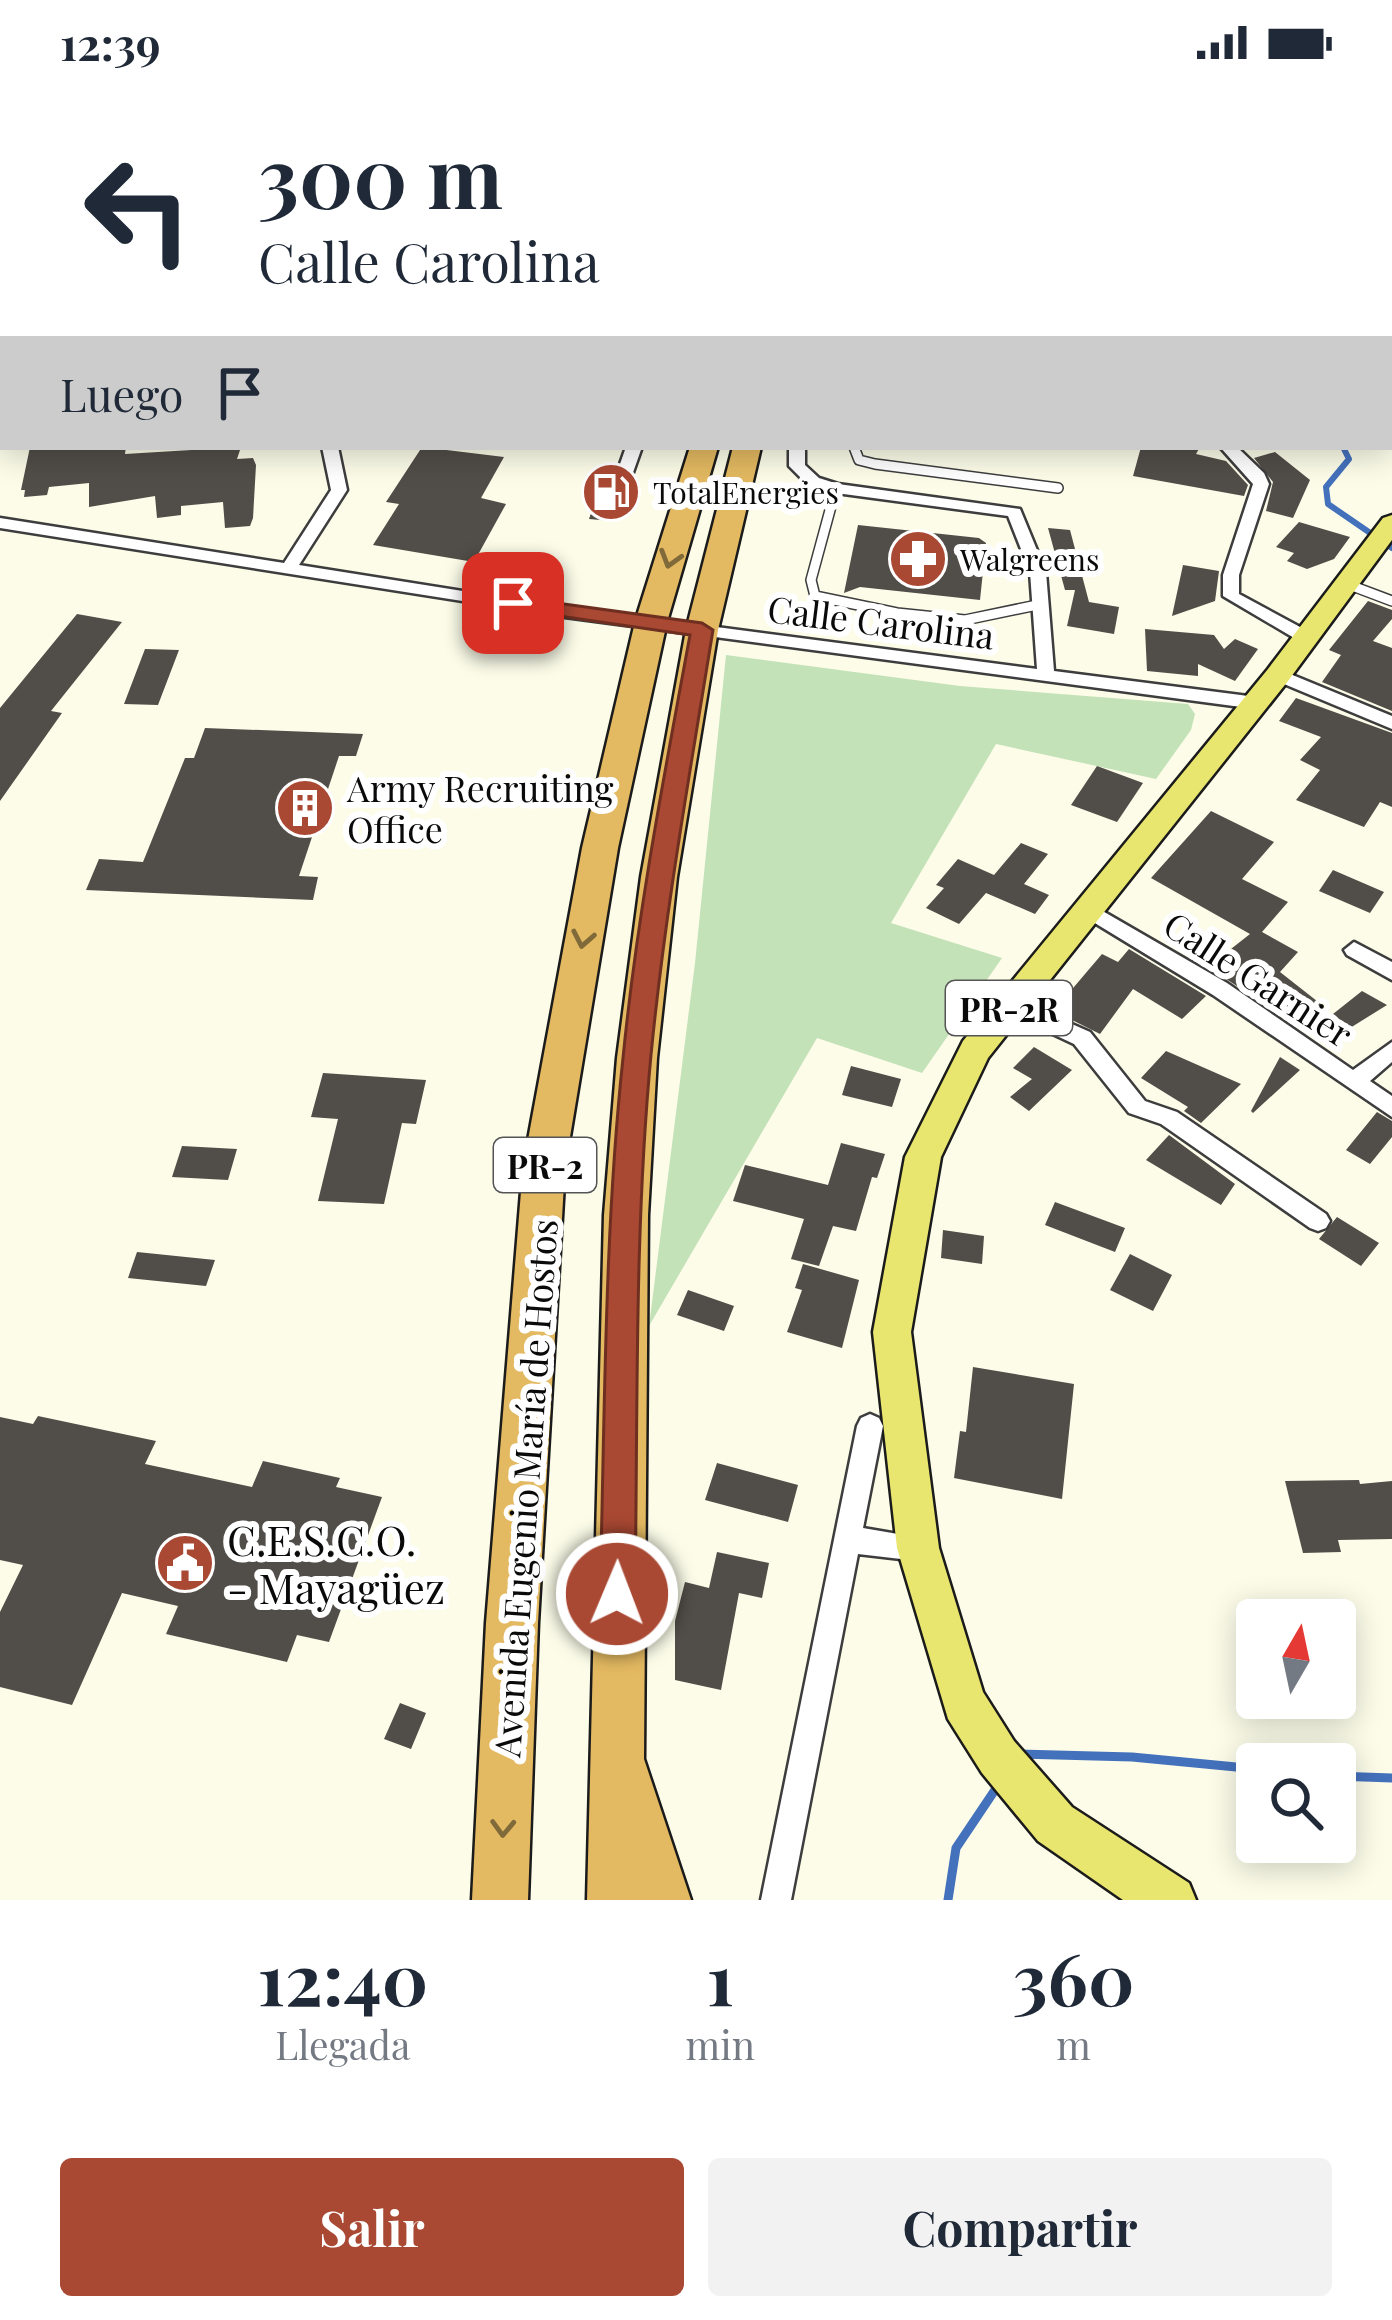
<!DOCTYPE html>
<html lang="es">
<meta charset="utf-8">
<style>
body{margin:0;font-family:"Playfair Display",serif;background:#f2f2f3;color:#1f2937;height:100vh;display:flex;flex-direction:column;font-size:45px;white-space:nowrap}
*{box-sizing:border-box;margin:0}
p{font-size:39px;color:#747a83}
.icon{flex:none;width:66px;height:66px;fill:none;stroke:currentColor;stroke-width:2;stroke-linecap:round;stroke-linejoin:round}
.map{position:relative;height:1816px;overflow:hidden}
.details{display:flex;flex-direction:column;background:#fff;flex:1}
.details>*{flex:none}
.banner{position:absolute;left:0px;top:0px;width:1392px;height:366px;box-shadow:0 6px 30px #0003;background:#fff;color:#1f2937;overflow:hidden}
.needle{width:78px;rotate:9deg}
.tools{position:absolute;left:1236px;top:1515px;display:grid;gap:24px}
.tools a{display:grid;place-items:center;width:120px;height:120px;border-radius:12px;background:#fff;box-shadow:0 6px 30px #0003;font-size:60px}
.pin{position:absolute;display:grid;place-items:center;width:102px;height:102px;color:#fff;margin:-51px;border-radius:24px;box-shadow:0 6px 18px #0006}
.me{position:absolute;width:132px;margin:-66px;rotate:1deg;stroke-linejoin:round;filter:drop-shadow(0 0 9px #0008)}
.turn{display:flex;align-items:center;gap:42px;height:252px;padding:0 60px;font-size:54px}
.turn .icon{width:156px;height:156px;stroke-width:2.5}
.turn b{display:block;font-size:84px;line-height:102px}
.then{display:flex;align-items:center;height:114px;padding:0 60px;background:#0003;gap:24px;font-size:45px}
.eta{display:flex;justify-content:space-evenly;align-items:center;height:204px;text-align:center}
.eta b{font-size:72px;font-weight:700;line-height:84px}
.action{display:flex;gap:24px;margin-top:auto;padding:24px 60px}
.action a{flex:1;height:138px;border-radius:12px;background:#a94833;color:#fff;font-size:48px;font-weight:700;line-height:138px;text-align:center}
.action a+a{background:#f2f2f3;color:#1f2937}
.status{display:flex;justify-content:space-between;align-items:center;height:84px;padding:0 60px;background:#fff;direction:ltr}
.status svg{height:33px;fill:currentColor}
.map>svg:first-child{display:block}
.green{fill:#c4e2b8}
.lines{fill:none;stroke-linecap:round;stroke-linejoin:round}
.stream-far2{stroke:#4471bc;stroke-width:4.5}
.stream-far1{stroke:#4471bc;stroke-width:6}
.stream{stroke:#4471bc;stroke-width:9}
.building{fill:#514d48}
.lane-far1-casing{stroke:#3d3d3d;stroke-width:9}
.lane-casing{stroke:#3d3d3d;stroke-width:12}
.street-casing{stroke:#3d3d3d;stroke-width:5}
.primary-casing{stroke:#1b1b1b;stroke-width:5}
.highway-casing{stroke:#1b1b1b;stroke-width:5}
.lane-far1{stroke:#fff;stroke-width:6}
.lane{stroke:#fff;stroke-width:9}
.street{fill:#fff;fill-rule:evenodd}
.primary{fill:#e8e66e;fill-rule:evenodd}
.highway{fill:#e3b961;fill-rule:evenodd}
.oneway{stroke:#816a3a}
.route{fill:#a94833;stroke:#6e2f21;stroke-width:3}
.labels{text-anchor:middle;dominant-baseline:central;stroke-width:12;stroke-linejoin:round;paint-order:stroke}
.far-poi-label{font-size:30px;fill:#0a0a0a;stroke:#fff;text-anchor:start}
.shield{fill:#fff;stroke:#545454;stroke-width:3}
.shield-label{font-size:33px;font-weight:bold;fill:#0a0a0a}
.street-label{font-size:36px;fill:#0a0a0a;stroke:#fff}
.poi-label{font-size:36px;fill:#0a0a0a;stroke:#fff;text-anchor:start}
.near-poi-label{font-size:42px;fill:#0a0a0a;stroke:#fff;text-anchor:start}
</style>
<div class="status"><b>12:39</b><svg viewBox="0 0 49 12"><path d="M0 12V9h3v3zM5 12V6h3v6zM10 12V3h3v9zM15 12V0h3v12zM26 1h20v11H26zM47 4h2v5h-2z"/></svg></div>
<div class="map">
<svg width="1392" height="1816" viewBox="0 0 1392 1816">
<rect width="100%" height="100%" fill="#fcfce9"/>
<path class="green" d="M726 571 960 602 1188 620 1195 630 1191 646 1156 695 996 660 891 839 1002 874 922 989 817 954 649 1242 695 879Z"/>
<g class="lines">
<path class="stream-far2" d="M38 0 49 3"/>
<path class="stream-far1" d="M1343 363 1349 375 1326 403 1328 420 1392 464"/>
<path class="stream" d="M1019 1670 1132 1673 1257 1685
M1335 1692 1392 1694
M948 1816 956 1764 1001 1697"/>
</g>
<path class="building" d="M30 363H126L125 370 241 363 237 375 253 374 256 381 253 434 250 442 225 444 223 418 181 422V431L157 434 155 412 89 423V399L49 403 47 411 24 413 25 406H21Z
M422 363 504 373 481 414 506 420 474 478 373 461 399 420 386 418Z
M1141 363H1200L1196 370 1226 377 1248 401 1244 412 1133 392Z
M1275 368 1310 396 1293 434 1266 427 1273 398 1254 374Z
M601 401 621 406 612 437 589 435Z
M1299 438 1350 453 1334 475 1307 485 1287 477 1294 469 1276 463Z
M858 441 979 454 986 459 980 516 860 503 844 509Z
M1048 444 1070 446 1089 518 1119 523 1114 550 1067 542 1075 506H1065Z
M1183 481 1219 487 1215 517 1172 532Z
M1368 517 1392 526V535L1373 557 1392 564V627L1322 598 1341 571 1329 566Z
M77 530 122 538 51 627 62 629 0 717V624Z
M1145 545 1214 551 1224 565 1235 555 1258 565 1235 597 1198 580V592L1147 587Z
M145 565 179 566 158 621 124 620Z
M1296 614 1392 649V723L1380 718 1364 743 1296 716 1320 686 1300 676 1321 653 1279 637Z
M205 644 363 650 356 672H339L299 792 318 793 313 816 86 806 99 775 143 778 185 674H194Z
M1097 682 1143 699 1117 738 1071 721Z
M1211 727 1274 758 1242 795 1288 818 1262 848 1298 868 1280 888 1322 921 1296 941 1208 883 1250 850 1151 794Z
M1021 759 1048 770 1024 800 1049 811 1035 830 986 809 959 840 926 824 944 804 936 801 958 775 994 791Z
M1333 786 1384 808 1370 829 1319 807Z
M1129 865 1206 912 1182 935 1133 905 1100 950 1054 927 1064 908 1068 910 1102 870 1118 878Z
M1362 907 1387 921 1350 944 1333 930Z
M1034 963 1072 986 1029 1027 1010 1013 1032 995 1013 984Z
M1166 967 1241 1000 1201 1039 1184 1027 1188 1023 1141 994Z
M1280 973 1300 986 1253 1029 1251 1027Z
M851 982 901 995 892 1023 842 1011Z
M323 989 426 996 416 1040 402 1039 384 1120 318 1117 338 1035 311 1033Z
M1377 1028 1392 1037V1053L1370 1080 1346 1066Z
M1169 1051 1235 1100 1221 1121 1146 1076Z
M841 1059 885 1070 877 1094 872 1093 856 1147 833 1142 819 1182 791 1175 804 1135 733 1117 745 1081 828 1101Z
M182 1062 237 1065 228 1096 172 1093Z
M1055 1118 1125 1144 1115 1168 1045 1141Z
M1337 1133 1379 1159 1361 1182 1319 1155Z
M943 1146 984 1152 982 1180 941 1174Z
M137 1168 215 1176 206 1202 128 1194Z
M1130 1170 1172 1191 1153 1227 1110 1206Z
M803 1180 859 1196 842 1264 787 1248 802 1206 795 1204Z
M688 1206 734 1222 724 1247 677 1231Z
M973 1283 1074 1300 1062 1415 954 1394 960 1347 966 1348Z
M38 1332 156 1357 145 1380 252 1403 263 1377 340 1394 336 1403 382 1413 329 1558 297 1551 287 1578 166 1550 178 1522 122 1509 72 1621 0 1603V1528L23 1481 0 1476V1333L33 1340Z
M717 1379 798 1401 788 1438 705 1416Z
M1359 1396 1360 1400 1392 1397V1455L1338 1456 1341 1468 1303 1469 1285 1397Z
M717 1468 769 1479 762 1514 739 1509 721 1606 675 1596V1537L685 1498 709 1504Z
M400 1619 426 1629 411 1665 384 1655Z"/>
<g class="lines">
<defs>
<path id="lane-far1" d="M140 0 153 3"/>
<path id="lane" d="M854 363 859 376 875 380 1058 404
M836 404 811 496 815 512 897 529 965 536 1042 520
M1347 500 1392 517"/>
<path id="street" d="M754 0H766L765 3H753Z
M0 72 3 73V81L0 80Z
M0 131H3V139H0Z
M0 223H3V231H0Z
M322 363H338L347 406 299 481 557 522 1037 585 1030 488 1008 432 836 409 807 400 789 382V363H805V381L819 394 838 400 1020 425 1046 488 1054 587 1256 613 1265 619 1256 625 557 532 0 444V434L284 479 331 406Z
M626 363H642L630 397 622 402 614 397Z
M1220 363H1237L1264 389 1269 400 1239 491V510L1313 550V558H1301L1223 512V491L1253 400Z
M1278 585 1392 632V645L1272 595V587Z
M1087 818 1227 899 1353 986 1392 958V978L1370 997 1392 1012V1033L1213 911 1080 830 1077 825Z
M1354 858 1392 878V896L1347 871 1344 866Z
M1011 913 1090 948 1145 1017 1177 1028 1326 1130 1330 1137 1326 1144 1318 1147 1310 1144 1161 1040 1129 1029 1074 960 1004 927 1000 921 1004 915Z
M870 1330 879 1334 883 1342 863 1444 927 1455 931 1464 927 1473 918 1477 858 1470 791 1816H761L857 1342 861 1334Z"/>
<path id="primary" d="M1392 431V456L1288 597 988 974 941 1073 911 1248 939 1464 983 1608 1014 1657 1072 1723 1189 1799 1196 1816H1123L1038 1757 982 1689 948 1635 897 1464 873 1248 905 1073 963 957 1268 585 1383 434Z"/>
<path id="highway" d="M799 0H821L798 3Z
M836 0H858L835 3Z
M690 363H718L667 538 618 764 565 1083 538 1539 528 1816H472L486 1539 523 1083 582 764 635 538Z
M733 363H761L718 546 677 793 657 974 648 1131 644 1675 691 1816H587L604 1131 617 974 641 793 686 546Z"/>
</defs>
<use href="#lane-far1" class="lane-far1-casing"/>
<use href="#lane" class="lane-casing"/>
<use href="#street" class="street-casing"/>
<use href="#primary" class="primary-casing"/>
<use href="#highway" class="highway-casing"/>
<use href="#lane-far1" class="lane-far1"/>
<use href="#lane" class="lane"/>
<use href="#street" class="street"/>
<use href="#primary" class="primary"/>
<use href="#highway" class="highway"/>
</g>
<defs><path id="oneway-chevron" d="M-2-3.5L2.5 0L-2 3.5" fill="none" stroke-width="1.6" stroke-linecap="round" stroke-linejoin="round" transform="scale(3)"/></defs>
<g class="oneway">
<use href="#oneway-chevron" transform="translate(670 475) rotate(107)"/>
<use href="#oneway-chevron" transform="translate(583 855) rotate(101)"/>
<use href="#oneway-chevron" transform="translate(503 1744) rotate(92)"/>
</g>
<path class="route" d="M513 513 702 539 713 546C690 688 665 828 651 971 634 1150 638 1331 635 1510L630 1522 617 1527 605 1522 600 1510C605 1331 604 1151 623 974 637 832 664 692 690 551L505 524V515Z"/>
<defs>
<symbol id="fuel-disc" viewBox="-11 -11 22 22"><circle r="9.5" fill="#a94833" stroke="#fff"/><path d="M-5.5-6h7V0h2V4h1.3V-2.5L3-4.5l.8-.8L6-3V5H2.5V1h-1V6h-7ZM-4.2-4.7v3.2H.2V-4.7Z" fill="#fff"/></symbol>
<symbol id="pharmacy-disc" viewBox="-11 -11 22 22"><circle r="9.5" fill="#a94833" stroke="#fff"/><path d="M-2-6h4v4h4v4h-4v4h-4v-4h-4v-4h4Z" fill="#fff"/></symbol>
<symbol id="building-disc" viewBox="-11 -11 22 22"><circle r="9.5" fill="#a94833" stroke="#fff"/><path d="M-4-6H4V6H1V3H-1V6H-4ZM-2.5-4.3h1.7v1.8h-1.7ZM.8-4.3h1.7v1.8H.8ZM-2.5-1h1.7V.8h-1.7ZM.8-1h1.7V.8H.8Z" fill="#fff"/></symbol>
<symbol id="civic-disc" viewBox="-11 -11 22 22"><circle r="9.5" fill="#a94833" stroke="#fff"/><path d="M-.6-6.5H3V-4.5H.6V-3L4-1V1h2V6H-6V1h2V-1L-.6-3ZM-1.2 2.5V6h2.4V2.5Z" fill="#fff"/></symbol>
</defs>
<g fill-rule="evenodd">
<use href="#fuel-disc" x="578" y="375" width="66" height="66"/>
<use href="#pharmacy-disc" x="885" y="442" width="66" height="66"/>
<use href="#building-disc" x="272" y="691" width="66" height="66"/>
<use href="#civic-disc" x="152" y="1446" width="66" height="66"/>
</g>
<g class="labels">
<g class="far-poi-label">
<text x="653" y="408">TotalEnergies</text>
<text x="960" y="475">Walgreens</text>
</g>
<g class="shield">
<rect x="946" y="897" width="126" height="54" rx="9"/>
<rect x="494" y="1054" width="102" height="54" rx="9"/>
</g>
<g class="shield-label">
<text x="1009" y="924">PR-2R</text>
<text x="545" y="1081">PR-2</text>
</g>
<g class="street-label">
<text transform="translate(881 537) rotate(7)">Calle Carolina</text>
<text transform="translate(1259 894) rotate(33)">Calle Garnier</text>
<text transform="translate(524 1404) rotate(-86)">Avenida Eugenio María de Hostos</text>
</g>
<g class="poi-label">
<text x="347" y="703">Army Recruiting<tspan x="347" dy="41">Office</tspan></text>
</g>
<g class="near-poi-label">
<text x="227" y="1455">C.E.S.C.O.<tspan x="227" dy="48">- Mayagüez</tspan></text>
</g>
</g>
</svg>
<div class="tools">
<a><svg class="needle" viewBox="-14 -14 28 28"><path d="M0-13l5 13h-10z" fill="#e53935"/><path d="M0 13l5-13h-10z" fill="#747a83"/></svg></a>
<a><svg class="icon" aria-label="search" viewBox="0 0 24 24"><circle cx="10" cy="10" r="6"/><path d="M15 15l6 6"/></svg></a>
</div>
<div class="pin" style="left:513px;top:519px;background:#d93025"><svg class="icon" aria-label="arrive" viewBox="0 0 24 24"><path d="M6 21V4h12l-3 4 3 4H6"/></svg></div>
<svg class="me" style="left:617px;top:1510px" viewBox="-20 -20 40 40"><circle r="17" fill="#a94833" stroke="#fff" stroke-width="3"/><path d="M0-11L8 9 0 5-8 9z" fill="#fff"/></svg>
<div class="banner">
<div class="turn"><svg class="icon" aria-label="left" viewBox="0 0 24 24"><path d="M17 20v-9H6M10 6l-5 5 5 5"/></svg><div><b>300 m</b>Calle Carolina</div></div>
<div class="then">Luego<svg class="icon" aria-label="arrive" viewBox="0 0 24 24"><path d="M6 21V4h12l-3 4 3 4H6"/></svg></div>
</div>
</div>
<section class="details">
<div class="eta">
<div><b>12:40</b><p>Llegada</p></div>
<div><b>1</b><p>min</p></div>
<div><b>360</b><p>m</p></div>
</div>
<div class="action"><a>Salir</a><a>Compartir</a></div>
</section>
